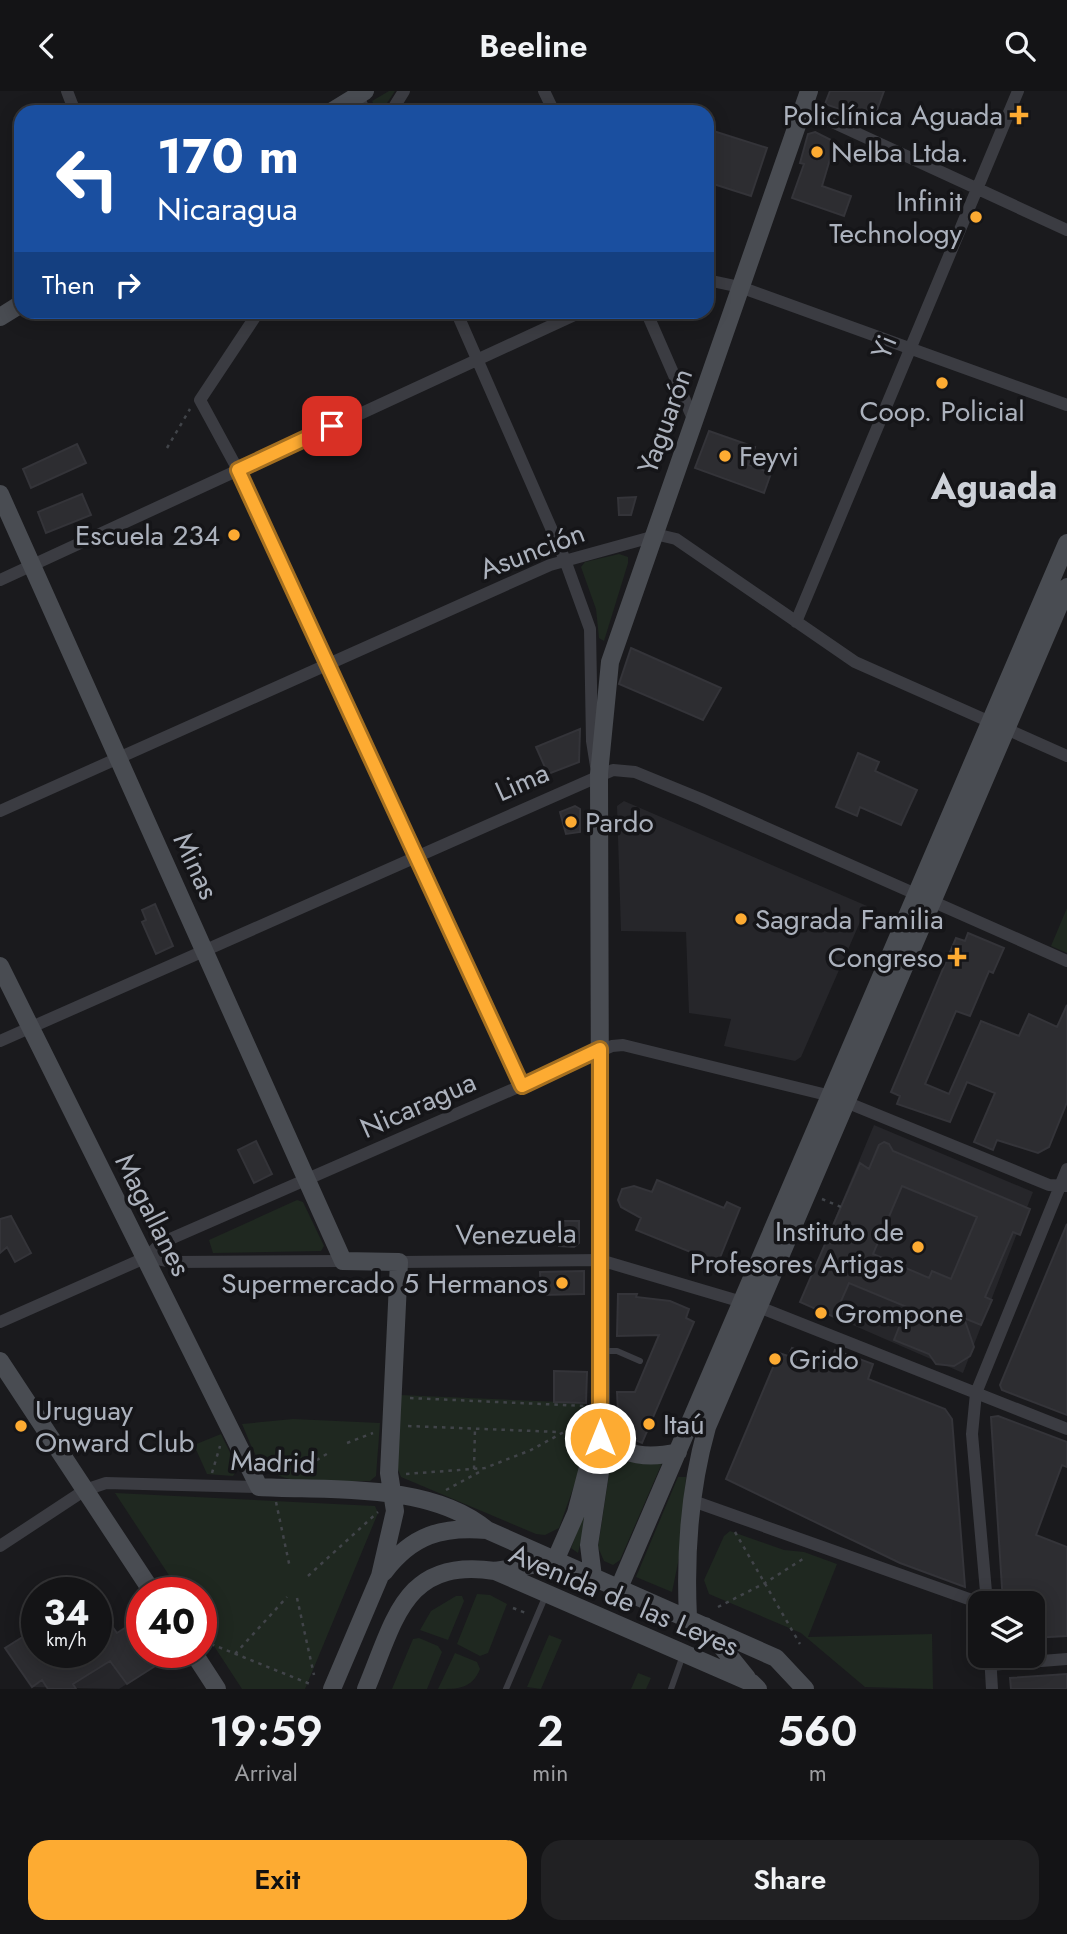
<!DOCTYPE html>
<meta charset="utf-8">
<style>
body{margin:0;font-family:Jost,sans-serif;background:#212123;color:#f1f3f6;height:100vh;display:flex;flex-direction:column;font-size:26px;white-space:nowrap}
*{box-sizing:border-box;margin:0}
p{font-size:23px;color:#9d9ea1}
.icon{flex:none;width:38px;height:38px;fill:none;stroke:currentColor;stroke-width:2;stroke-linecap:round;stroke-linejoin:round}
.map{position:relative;height:1598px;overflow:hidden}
.sheet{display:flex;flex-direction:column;background:#141416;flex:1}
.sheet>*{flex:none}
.hud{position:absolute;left:14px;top:14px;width:700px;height:214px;border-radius:21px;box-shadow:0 4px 18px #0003,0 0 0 2px #333335;background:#1a4fa0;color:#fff;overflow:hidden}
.controls{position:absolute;left:968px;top:1500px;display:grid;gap:14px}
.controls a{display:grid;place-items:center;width:77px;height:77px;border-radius:14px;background:#141416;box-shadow:0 4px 18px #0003,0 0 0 2px #333335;font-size:35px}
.speed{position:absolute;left:21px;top:1486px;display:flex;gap:14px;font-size:35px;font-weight:700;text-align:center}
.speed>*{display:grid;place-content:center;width:91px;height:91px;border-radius:50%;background:#141416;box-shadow:0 4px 18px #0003,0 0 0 2px #333335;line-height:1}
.speed small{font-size:18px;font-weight:400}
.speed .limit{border:10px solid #d22;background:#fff;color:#111}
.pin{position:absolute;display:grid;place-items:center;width:60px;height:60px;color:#fff;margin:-30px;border-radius:14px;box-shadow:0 4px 10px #0006}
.me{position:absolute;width:77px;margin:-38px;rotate:0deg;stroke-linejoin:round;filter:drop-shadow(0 0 5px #0008)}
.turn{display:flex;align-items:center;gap:24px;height:147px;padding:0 28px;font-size:32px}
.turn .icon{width:91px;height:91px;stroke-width:2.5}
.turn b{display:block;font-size:49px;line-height:60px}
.then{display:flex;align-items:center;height:66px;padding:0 28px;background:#0003;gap:14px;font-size:26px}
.eta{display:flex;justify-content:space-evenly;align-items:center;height:119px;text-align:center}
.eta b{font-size:42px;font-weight:600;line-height:49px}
.action{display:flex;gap:14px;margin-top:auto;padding:14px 28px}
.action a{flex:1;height:80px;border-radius:21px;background:#fdab32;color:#111;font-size:28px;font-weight:600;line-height:80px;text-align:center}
.action a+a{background:#212123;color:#f1f3f6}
header{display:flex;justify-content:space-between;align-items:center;height:91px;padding:0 28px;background:#141416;font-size:32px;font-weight:600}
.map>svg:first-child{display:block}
.built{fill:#26262a}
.green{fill:#1f2820}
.building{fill:#2d2d31;stroke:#343439;stroke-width:2;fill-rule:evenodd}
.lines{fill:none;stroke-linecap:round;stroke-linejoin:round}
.path{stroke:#414449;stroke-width:2.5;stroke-dasharray:3.5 5;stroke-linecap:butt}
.lane{stroke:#3b3c42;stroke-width:6}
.street{stroke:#3b3c42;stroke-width:12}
.secondary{stroke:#494c52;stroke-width:18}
.route-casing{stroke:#a46f20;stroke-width:18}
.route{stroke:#fdab32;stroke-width:12}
.poi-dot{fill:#fdab32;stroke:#151518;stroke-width:2.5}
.labels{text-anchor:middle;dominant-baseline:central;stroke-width:7;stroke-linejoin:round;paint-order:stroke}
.poi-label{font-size:28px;fill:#acb2bd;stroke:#151518;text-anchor:start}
.street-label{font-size:28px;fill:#acb2bd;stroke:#151518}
.district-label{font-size:35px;font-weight:bold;fill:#cdd1d8;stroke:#151518}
</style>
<header><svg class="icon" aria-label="back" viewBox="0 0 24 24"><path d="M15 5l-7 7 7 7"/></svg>Beeline<svg class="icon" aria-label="search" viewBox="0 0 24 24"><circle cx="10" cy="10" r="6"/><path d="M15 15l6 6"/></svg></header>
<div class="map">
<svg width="1067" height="1598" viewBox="0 0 1067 1598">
<rect width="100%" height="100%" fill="#1a1a1d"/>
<path class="built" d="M624 710 867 815 801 966 795 970 724 955 731 928 689 922 686 841 621 840 617 715Z
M874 1034 1033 1101 963 1282 800 1211Z
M87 1561H142L171 1564 119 1598 32 1596Z"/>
<path class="green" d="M389 0H395L381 21H377L372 10Z
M619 463 628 466V472L604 550 599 547 596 518 581 476 585 471Z
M1067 817V862L1051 855Z
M297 1109 303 1111 324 1155 321 1160 213 1162 209 1149Z
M400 1304 585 1312 580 1378 559 1437 545 1444 536 1443 401 1386 397 1376Z
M293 1328 380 1332 376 1385 370 1390C338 1389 286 1399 262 1373 253 1363 248 1346 242 1333Z
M221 1343 238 1378 233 1385 207 1383 194 1354Z
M612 1363 662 1372 620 1469 613 1474 604 1470 598 1456Z
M678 1386H686L680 1462 672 1501 636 1486Z
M115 1402 375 1415 378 1422 305 1598H242L201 1535V1502L180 1501Z
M586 1417 589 1418 578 1462 571 1457Z
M730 1440 784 1459 804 1461 837 1473 808 1546 932 1543 933 1598 865 1596 801 1542 709 1503 704 1489 724 1445Z
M477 1503 490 1504 507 1513 488 1562 480 1565 457 1553Z
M456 1505H462L464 1510 448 1549 420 1539 431 1520Z
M549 1544 562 1549 541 1598 527 1596Z
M419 1547 438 1555 442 1561 427 1598H392L413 1548Z
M455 1562 477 1571 480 1578C472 1598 458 1598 438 1598Z
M638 1582 651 1587 646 1598H631Z"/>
<path class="building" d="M830 0H884L873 30 825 13Z
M707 38 767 57 751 105 707 91Z
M815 41 835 51 822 95 851 105 844 125 792 107 804 73 800 72 808 43Z
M709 340 755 356 748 374 771 382 764 402 695 377Z
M77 353 86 372 31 397 23 378Z
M82 403 91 424 46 442 38 421Z
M636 406 631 424H619L618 407Z
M631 557 721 597 703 629 619 593Z
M580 638 579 671 548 683 536 656Z
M858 662 879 671 875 680 917 699 901 734 860 716 857 725 836 716Z
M575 715 580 718V741L566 743 560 721Z
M155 813 173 855 156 863 142 831 146 829 142 819Z
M968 842 1004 857 993 882 989 880 970 925 956 920 925 993 949 1003 981 930 1019 945 1029 923 1057 936 1067 914V1011L1049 1056 1038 1062 997 1049 993 1059 974 1051 995 1002 967 991 950 1031 897 1013 900 1005 891 1001 956 847 965 850Z
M256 1050 272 1083 254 1092 238 1059Z
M884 1051 889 1053 893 1060 1030 1118 1020 1144 1013 1141 985 1206 992 1209 981 1234 964 1227 974 1256 970 1265 954 1275 936 1273 929 1263 894 1249 907 1216 849 1192 834 1226 800 1211 860 1072 869 1078 879 1054ZM902 1095 977 1126 951 1188 932 1180 929 1187 873 1163Z
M657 1089 724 1117 727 1111 740 1117 715 1179 699 1173 703 1166 636 1139 641 1127 621 1116 618 1109 622 1098 634 1095 652 1101Z
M11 1125 31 1162 15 1171 7 1156 0 1162V1128Z
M559 1130H579V1152L574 1156 559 1155Z
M1067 1133V1324L1002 1299 1000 1294Z
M584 1180V1203L541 1204 540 1181Z
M618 1203H637L636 1206 670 1210 689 1218 686 1227 694 1231 642 1352 619 1342 617 1301H635L659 1244 617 1245Z
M792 1257 830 1272 835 1259 873 1273 868 1288 945 1318 952 1328 965 1496 900 1472 726 1388 779 1262 788 1265Z
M554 1280 587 1281 586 1312 554 1311Z
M998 1325 1067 1351V1376L1062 1374 1036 1444 1067 1456V1545L1032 1547V1512H1003L991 1326Z
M96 1513 117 1542 142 1526V1561H177L127 1593 110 1570 73 1593 76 1598H48L42 1589 32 1596 5 1557 37 1537V1561H96Z
M1067 1583V1598H1011L1010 1587Z"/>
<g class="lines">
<path class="path" d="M167 357 190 318
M822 1108 841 1116
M410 1307 585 1315
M408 1335 559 1341
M347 1352 373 1342
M474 1378 475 1338
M285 1380 304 1377 330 1361
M212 1382 220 1355
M406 1383 485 1377 531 1359 584 1330
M446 1399 483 1379
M276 1411 290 1477
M735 1441 800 1553
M308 1485 378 1421
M297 1507 314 1584
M718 1516 765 1492 806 1466
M513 1517 526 1522
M211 1553 310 1593
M235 1563 287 1506"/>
<path class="lane" d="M602 1260H617L640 1270
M506 1598 546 1504
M671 1598 683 1564"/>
<path class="street" d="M67 0 75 21
M356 0 365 21
M544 0 554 21
M802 17 1067 139
M391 21 404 0
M707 189 740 196 1067 314
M259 220 200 309 238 379 522 995
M456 220 565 469 590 538 592 650 596 675
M646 220 694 330
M0 489 583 220
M796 531 1018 0
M0 720 550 474 659 444 676 448 855 571 1067 665
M0 950 613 679 635 681 701 708 1067 870
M147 1166 171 1171 343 1170
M399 1171 600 1169 759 1216 1067 1338
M0 1231 147 1166 161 1152 612 955 623 954 831 1005 1049 1094 1067 1095
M693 1410 980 1512
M0 1455 85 1399 106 1392 259 1396
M987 1512 972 1343 976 1302 1067 1078
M990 1564 992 1598
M990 1574 1067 1568"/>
<path class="secondary" d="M331 21 365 0
M0 226 21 213
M0 403 343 1170 399 1171 389 1382 395 1420 380 1485 332 1598
M0 875 259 1396C330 1400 430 1391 487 1439L776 1567 805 1598
M0 1270 153 1502
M600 1347C626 1365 648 1368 678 1361
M495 1480 555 1470 576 1422 590 1369 599 1350
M384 1481C412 1444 442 1435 487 1439
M593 1486 589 1454 601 1375 599 683 610 571 809 0
M619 1497 1067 452
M688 1527C685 1465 690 1396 707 1336L1067 496
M705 1535 747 1587
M193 1561 217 1598
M366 1598C395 1529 404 1466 495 1480L752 1592 758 1598"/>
</g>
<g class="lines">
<defs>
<path id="route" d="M332 335 238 379 522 995 600 958V1347"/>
</defs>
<use href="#route" class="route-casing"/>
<use href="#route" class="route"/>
</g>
<g class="poi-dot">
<path d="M1015.5 13.5h7v7h7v7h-7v7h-7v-7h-7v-7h7z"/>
<circle cx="817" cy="61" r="7"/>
<circle cx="976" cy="126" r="7"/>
<circle cx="942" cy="292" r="7"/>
<circle cx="725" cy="365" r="7"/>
<circle cx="234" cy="444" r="7"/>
<circle cx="571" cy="731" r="7"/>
<circle cx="741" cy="828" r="7"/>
<path d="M953.5 855.5h7v7h7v7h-7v7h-7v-7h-7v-7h7z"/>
<circle cx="918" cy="1156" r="7"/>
<circle cx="562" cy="1192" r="7"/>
<circle cx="821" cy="1222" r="7"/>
<circle cx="775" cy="1268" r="7"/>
<circle cx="649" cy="1333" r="7"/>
<circle cx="21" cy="1335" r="7"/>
</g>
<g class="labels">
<g class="poi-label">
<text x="1003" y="24" text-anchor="end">Policlínica Aguada</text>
<text x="831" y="61">Nelba Ltda.</text>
<text x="962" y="110" text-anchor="end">Infinit<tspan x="962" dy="32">Technology</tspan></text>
<text x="942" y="320" text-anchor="middle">Coop. Policial</text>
<text x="739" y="365">Feyvi</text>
<text x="220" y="444" text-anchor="end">Escuela 234</text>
<text x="585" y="731">Pardo</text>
<text x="755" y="828">Sagrada Familia</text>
<text x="943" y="866" text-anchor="end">Congreso</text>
<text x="904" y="1140" text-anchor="end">Instituto de<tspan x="904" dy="32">Profesores Artigas</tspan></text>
<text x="548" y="1192" text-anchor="end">Supermercado 5 Hermanos</text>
<text x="835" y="1222">Grompone</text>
<text x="789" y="1268">Grido</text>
<text x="35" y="1319">Uruguay<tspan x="35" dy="32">Onward Club</tspan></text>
<text x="663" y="1333">Itaú</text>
</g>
<g class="street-label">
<text transform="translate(884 256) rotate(-68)">Yi</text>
<text transform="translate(665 330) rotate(-70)">Yaguarón</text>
<text transform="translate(532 460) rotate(-21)">Asunción</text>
<text transform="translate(522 691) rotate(-24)">Lima</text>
<text transform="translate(196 775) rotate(65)">Minas</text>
<text transform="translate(418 1014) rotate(-24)">Nicaragua</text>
<text transform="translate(153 1124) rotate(63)">Magallanes</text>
<text transform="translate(516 1143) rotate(-1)">Venezuela</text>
<text transform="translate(273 1371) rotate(2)">Madrid</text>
<text transform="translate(624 1509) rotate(23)">Avenida de las Leyes</text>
</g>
<g class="district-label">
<text x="994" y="396">Aguada</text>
</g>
</g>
</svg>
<div class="controls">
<a><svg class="icon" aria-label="layers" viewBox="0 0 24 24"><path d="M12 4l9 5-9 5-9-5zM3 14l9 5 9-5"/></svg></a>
</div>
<div class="speed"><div>34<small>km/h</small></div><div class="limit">40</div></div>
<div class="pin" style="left:332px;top:335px;background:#d93025"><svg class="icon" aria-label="arrive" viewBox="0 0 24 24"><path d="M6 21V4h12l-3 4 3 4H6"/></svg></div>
<svg class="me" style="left:600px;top:1347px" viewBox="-20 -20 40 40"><circle r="17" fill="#fdab32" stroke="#fff" stroke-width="3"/><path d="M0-11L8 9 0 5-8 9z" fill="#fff"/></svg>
<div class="hud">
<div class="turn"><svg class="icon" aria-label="left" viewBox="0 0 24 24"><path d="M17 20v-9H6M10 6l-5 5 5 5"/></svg><div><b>170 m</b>Nicaragua</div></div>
<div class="then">Then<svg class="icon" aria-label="right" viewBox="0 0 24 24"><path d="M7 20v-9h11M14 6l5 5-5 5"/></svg></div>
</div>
</div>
<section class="sheet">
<div class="eta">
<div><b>19:59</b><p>Arrival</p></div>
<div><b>2</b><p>min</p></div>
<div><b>560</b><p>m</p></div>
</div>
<div class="action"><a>Exit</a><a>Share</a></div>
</section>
